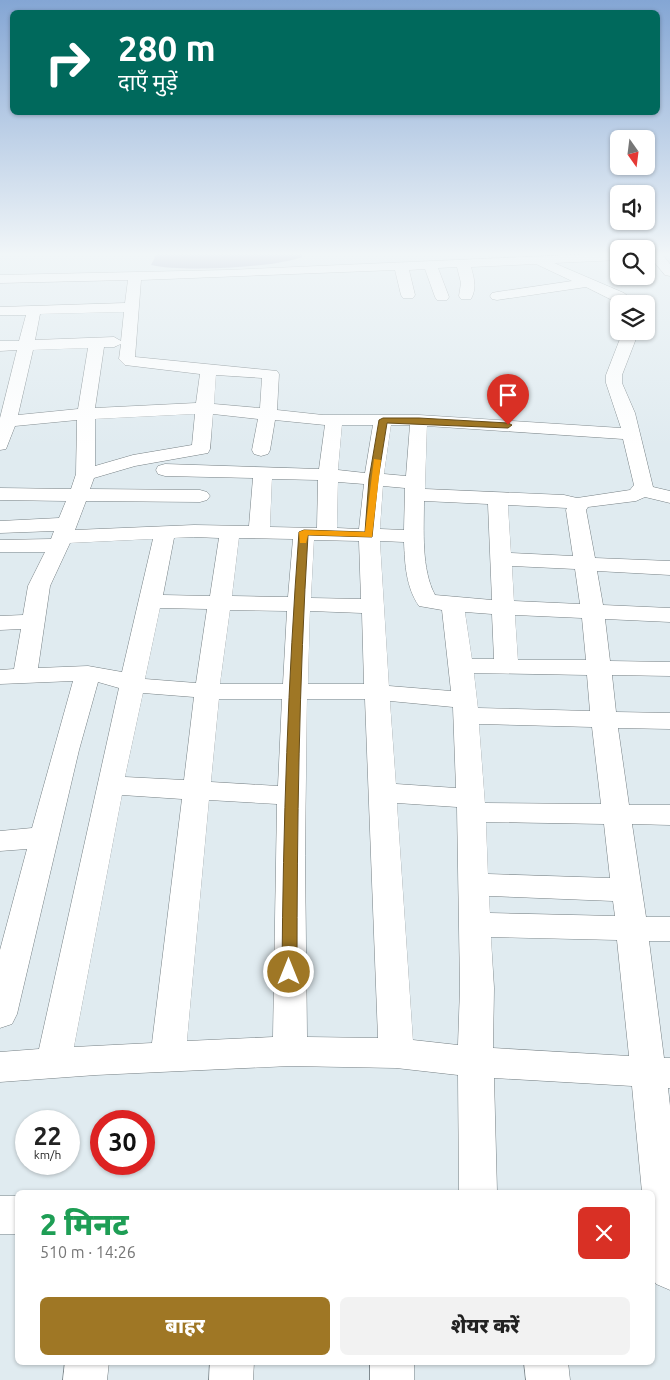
<!DOCTYPE html>
<html lang="hi">
<meta charset="utf-8">
<style>
body{margin:0;font-family:Ubuntu,"Noto Sans Devanagari",sans-serif;background:#f2f2f2;color:#222;height:100vh;display:flex;flex-direction:column;font-size:19px;white-space:nowrap}
*{box-sizing:border-box;margin:0}
p{font-size:16px;color:#767676}
.icon{flex:none;width:28px;height:28px;fill:none;stroke:currentColor;stroke-width:2;stroke-linecap:round;stroke-linejoin:round}
.map{position:relative;flex:1;overflow:hidden}
.drawer{position:absolute;left:15px;top:1190px;width:640px;height:175px;display:flex;flex-direction:column;background:#fff;border-radius:8px;box-shadow:0 1px 4px #0004}
.drawer>*{flex:none}
.hud{position:absolute;left:10px;top:10px;width:650px;height:105px;border-radius:8px;box-shadow:0 1px 4px #0004;background:#00695c;color:#fff;overflow:hidden}
.needle{width:32px;rotate:166deg}
.fabs{position:absolute;left:610px;top:130px;display:grid;gap:10px}
.fabs a{display:grid;place-items:center;width:45px;height:45px;border-radius:8px;background:#fff;box-shadow:0 1px 4px #0004;font-size:25px}
.speed{position:absolute;left:15px;top:1110px;display:flex;gap:10px;font-size:25px;font-weight:700;text-align:center}
.speed>*{display:grid;place-content:center;width:65px;height:65px;border-radius:50%;background:#fff;box-shadow:0 1px 4px #0004;line-height:1}
.speed small{font-size:12px;font-weight:400}
.speed .limit{border:8px solid #d22;background:#fff;color:#111}
.pin{position:absolute;display:grid;place-items:center;width:42px;height:42px;color:#fff;margin:-51px -21px;border-radius:50% 50% 50% 0;rotate:-45deg;box-shadow:0 0 5px #0007}
.pin .icon{rotate:45deg}
.me{position:absolute;width:55px;margin:-28px;rotate:0deg;stroke-linejoin:round;filter:drop-shadow(0 0 4px #0008)}
.turn{display:flex;align-items:center;gap:18px;height:105px;padding:0 25px;font-size:22px}
.turn .icon{width:65px;height:65px;stroke-width:2.5}
.turn b{display:block;font-size:35px;line-height:42px}
.round{display:grid;place-items:center;flex:none;width:52px;height:52px;border-radius:8px;background:#f2f2f2}
.headline{display:flex;align-items:center;justify-content:space-between;height:85px;padding:0 25px}
h1{font-size:30px;font-weight:800;line-height:38px;color:#1e9e55}
.button{display:flex;gap:10px;margin-top:auto;padding:10px 25px}
.button a{flex:1;height:58px;border-radius:8px;background:#9f7725;color:#fff;font-size:20px;font-weight:800;line-height:58px;text-align:center}
.button a+a{background:#f2f2f2;color:#222}
.map>svg:first-child{display:block}
.water{fill:#8f91b5}
.lines{fill:none;stroke-linecap:round;stroke-linejoin:round}
.minor-casing{stroke:#778185;stroke-width:1}
.minor{fill:#fff;fill-rule:evenodd}
.route{fill:#9f7725;stroke:#674d18}
.slow{fill:#f59e0b}
</style>
<div class="map">
<svg width="670" height="1380" viewBox="0 0 670 1380">
<rect width="100%" height="100%" fill="#e0ebf0"/>
<path class="water" d="M157 253H302V257C274 268 180 272 151 265Z"/>
<g class="lines">
<defs>
<path id="minor" d="M619 253V260L554 263 624 293 637 304H620L586 287 497 300 492 299 490 296 492 293 497 292 572 281 536 264 471 267C474 278 477 288 471 299H461L459 296 461 283 457 267 438 268 449 297 447 300H437L435 297 425 269 409 270 415 295 413 298H403L401 295 395 270 141 280 135 357 277 371 279 374 277 410 323 415H419L621 428 606 383V375L623 331H639L622 375V383L635 413 653 487 670 491V503L645 497 636 501 588 507 586 510 595 558 670 561V575L597 571 603 605 670 608V622L605 619 610 661 670 662V676L612 675 616 712 670 713V729L618 728 629 805H670V825L632 824 646 917H670V941H649L664 1058H670V1088H668L670 1106V1290L656 1284 652 1277V1192H642L632 1086 494 1078 497 1192H459L458 1075 396 1068 290 1066 96 1075 0 1082V1052L39 1049 119 688 98 682 79 750 17 1014 12 1024 0 1028V950L27 849 0 851V831L32 828 73 681 0 684V670L14 669 21 629 0 630V616L23 615 28 586 45 552H0V540L51 539 54 531 0 533V521L59 518 66 501 0 500V488L71 489 76 474 77 420 15 426 6 449 0 450V418L17 350 0 351V341H19L26 315H0V307L125 303 128 280 0 283V275L228 270ZM124 312 121 341 114 337 35 340 40 314ZM121 344 119 359 125 365 200 374 196 403 95 408 104 347H114ZM88 348 78 409 18 415 33 350ZM216 375 262 378 260 408 214 404ZM195 414 192 445 133 455 95 466V419ZM213 414 258 419 252 450 254 454 261 456 268 454 270 450 275 420 325 425 319 469 165 464 158 466 156 470 158 474 165 476 253 478 249 526 194 525 75 530 86 501 200 502 207 500 210 496 207 492 200 490 90 489 94 478 135 466 208 453 210 449ZM342 425H373L365 473 338 470ZM391 425H410L406 476 384 474ZM427 426 623 439 634 485 630 490 577 498 564 495 425 489ZM272 479 318 480 317 528 270 527ZM338 482 364 484 359 529 337 528ZM383 486 405 488 404 530 380 529ZM424 501 488 504 492 600 435 595C421 569 424 530 424 501ZM508 505 567 508 566 510 573 556 511 553ZM194 537 219 538 210 596 163 595 174 538ZM239 538 293 539 288 597 232 596ZM153 539 122 672 88 666 38 668 50 586 70 543ZM314 540 359 541 361 599 311 598ZM380 541 404 542C405 565 406 587 419 606L442 610 451 691 389 686ZM512 566 575 569 580 604 514 601ZM160 608 207 609 196 683 145 679ZM230 610 287 611 283 684H220ZM310 611 362 613 364 684H308ZM465 612 492 614 494 659H472ZM515 615 582 618 586 660H518ZM474 673 587 675 590 711 478 708ZM143 693 194 697 184 780 125 777ZM219 699H282L278 786 211 782ZM307 699H365L378 1038 307 1037 305 856ZM390 701 453 707 456 788 396 784ZM479 724 592 727 601 804 485 803ZM122 795 182 799 152 1043 74 1047ZM209 800 277 804 273 1037 187 1041ZM397 803 457 807 460 988 458 1045 413 1040ZM486 822 604 824 610 878 488 874ZM489 896 613 901 615 916 490 913ZM491 937 617 940 629 1056 493 1048 494 988Z
M647 253H661L670 264V276L665 275Z
M0 1196H18V1234H0Z
M65 1362H109L107 1380H63Z
M210 1362H254L253 1380H209Z
M370 1362H414V1380H370Z
M524 1362H568L570 1380H526Z"/>
</defs>
<use href="#minor" class="minor-casing"/>
<use href="#minor" class="minor"/>
</g>
<linearGradient id="sky" x2="0" y2="1"><stop stop-color="#84a6d4"/><stop offset="0.57" stop-color="#f1f6f8"/><stop offset="1" stop-color="#f1f6f8" stop-opacity="0"/></linearGradient>
<rect width="670" height="446" fill="url(#sky)"/>
<path class="route" d="M383 418H419L508 423 512 425 508 428 387 423 378 479 372 537 308 535C299 681 297 827 297 972L295 977 289 978 284 977 282 972C283 826 288 679 299 532L304 530 365 532 369 479 379 420Z"/>
<path class="slow" d="M374 459 381 460 372 537 308 535 306 543H300L299 532 304 530 365 532Z"/>
</svg>
<div class="fabs">
<a><svg class="needle" viewBox="-14 -14 28 28"><path d="M0-13l5 13h-10z" fill="#e53935"/><path d="M0 13l5-13h-10z" fill="#767676"/></svg></a>
<a><svg class="icon" aria-label="sound" viewBox="0 0 24 24"><path d="M4 9h4l5-4v14l-5-4H4zM17 9q2 3 0 6"/></svg></a>
<a><svg class="icon" aria-label="search" viewBox="0 0 24 24"><circle cx="10" cy="10" r="6"/><path d="M15 15l6 6"/></svg></a>
<a><svg class="icon" aria-label="layers" viewBox="0 0 24 24"><path d="M12 4l9 5-9 5-9-5zM3 14l9 5 9-5"/></svg></a>
</div>
<div class="speed"><div>22<small>km/h</small></div><div class="limit">30</div></div>
<div class="pin" style="left:508px;top:425px;background:#d93025"><svg class="icon" aria-label="arrive" viewBox="0 0 24 24"><path d="M6 21V4h12l-3 4 3 4H6"/></svg></div>
<svg class="me" style="left:289px;top:972px" viewBox="-20 -20 40 40"><circle r="17" fill="#9f7725" stroke="#fff" stroke-width="3"/><path d="M0-11L8 9 0 5-8 9z" fill="#fff"/></svg>
<div class="hud">
<div class="turn"><svg class="icon" aria-label="right" viewBox="0 0 24 24"><path d="M7 20v-9h11M14 6l5 5-5 5"/></svg><div><b>280 m</b>दाएँ मुड़ें</div></div>
</div>
<section class="drawer">
<div class="headline"><div><h1>2 मिनट</h1><p>510 m · 14:26</p></div><a class="round" style="background:#d93025;color:#fff"><svg class="icon" aria-label="close" viewBox="0 0 24 24"><path d="M6 6l12 12M18 6L6 18"/></svg></a></div>
<div class="button"><a>बाहर</a><a>शेयर करें</a></div>
</section>
</div>
